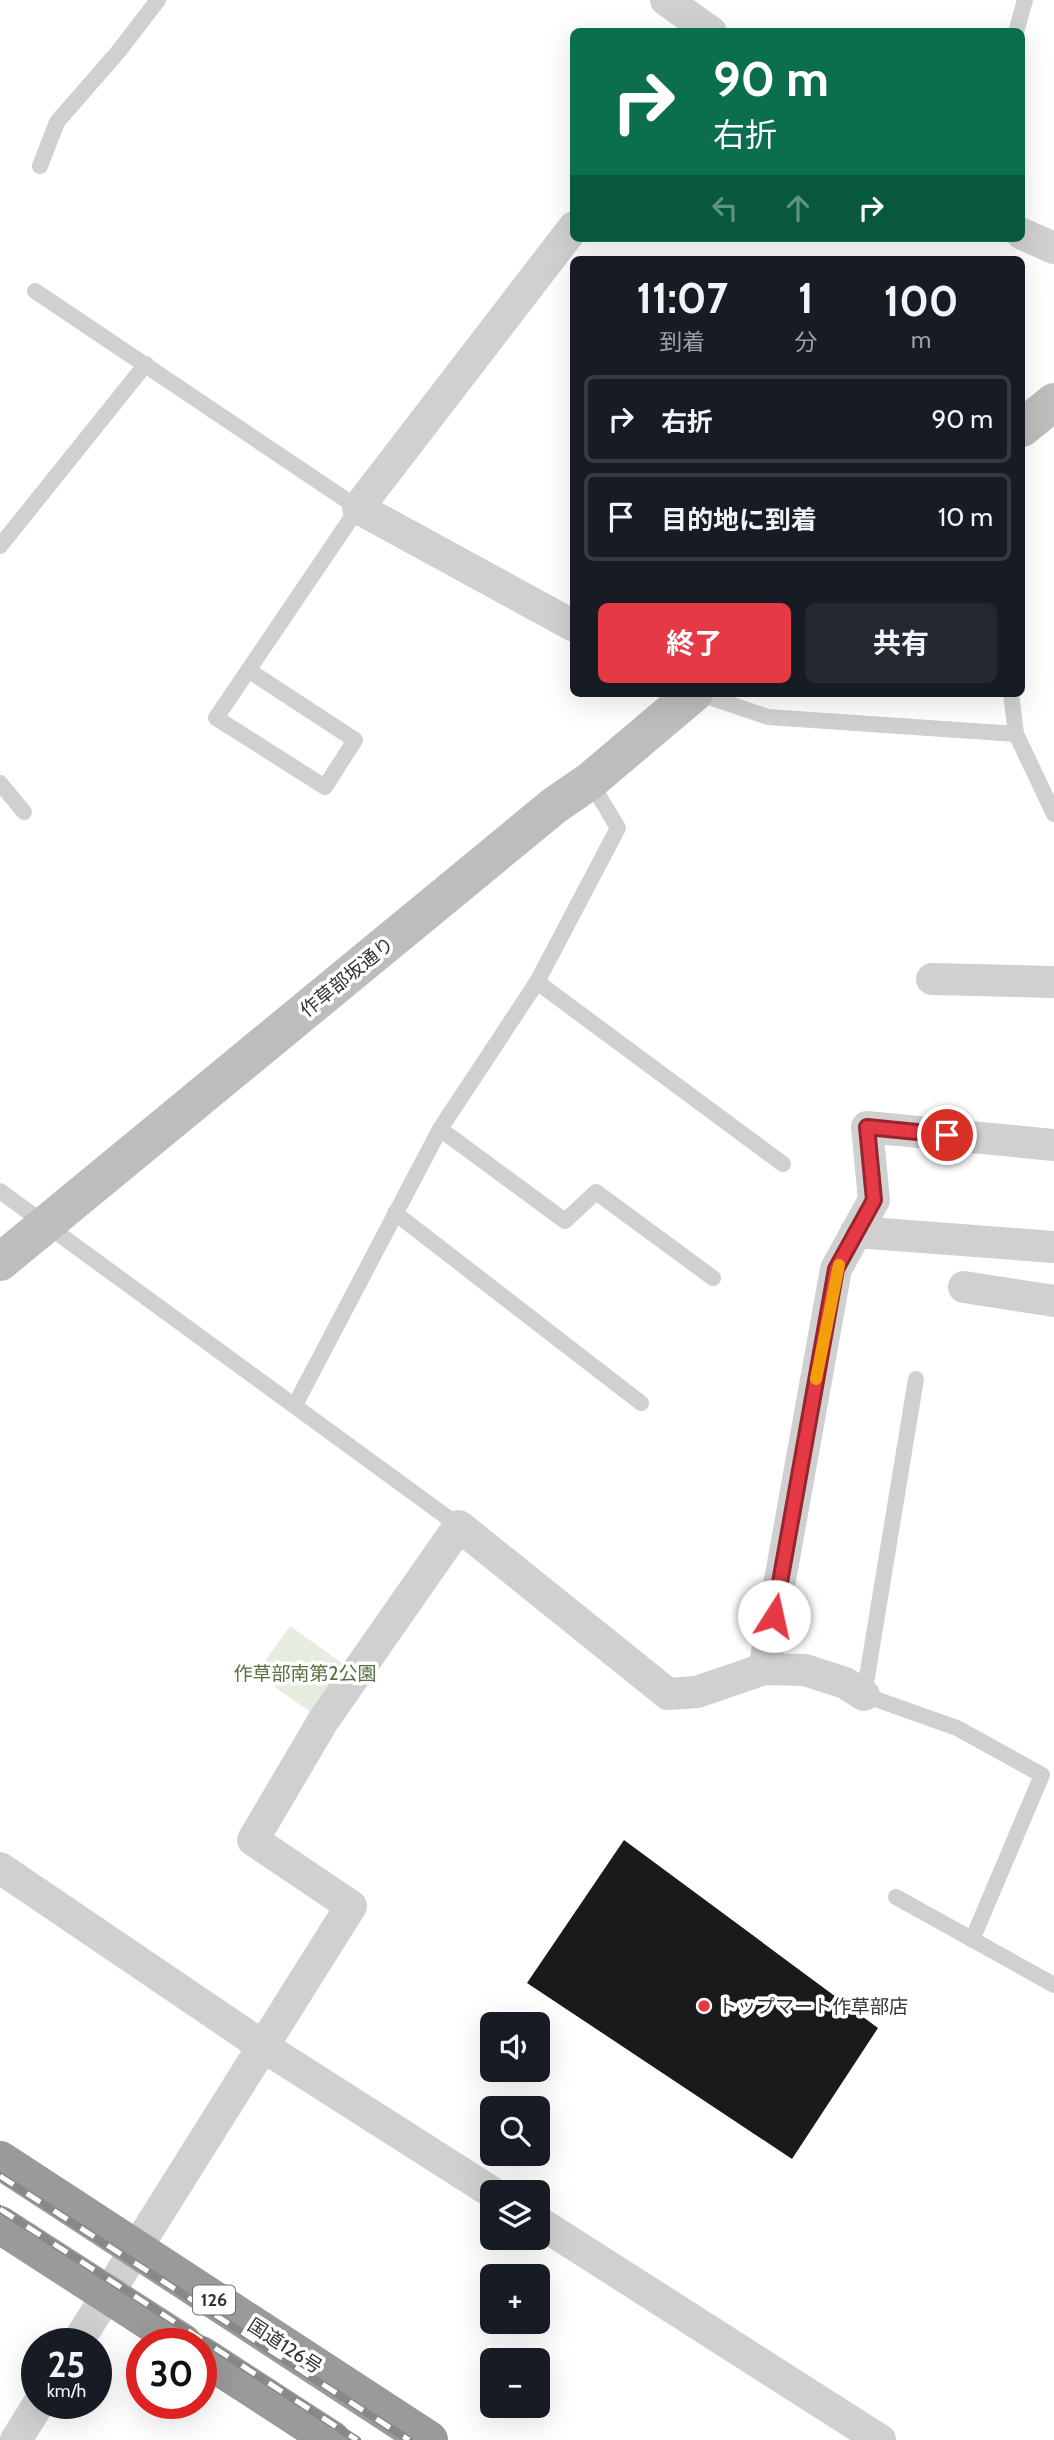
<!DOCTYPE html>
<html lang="ja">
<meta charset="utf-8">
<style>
body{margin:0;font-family:Cabin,"Noto Sans JP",sans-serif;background:#242831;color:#f1f3f6;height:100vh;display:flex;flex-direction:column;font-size:26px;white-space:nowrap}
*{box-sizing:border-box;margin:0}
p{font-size:23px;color:#9ea1a6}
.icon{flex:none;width:38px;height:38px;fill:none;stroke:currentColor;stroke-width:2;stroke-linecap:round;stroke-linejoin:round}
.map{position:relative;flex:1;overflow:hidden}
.sheet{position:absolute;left:570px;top:256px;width:455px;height:441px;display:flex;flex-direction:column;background:#171b24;border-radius:10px;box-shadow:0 7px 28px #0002}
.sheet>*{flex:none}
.banner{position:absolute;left:570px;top:28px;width:455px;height:214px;border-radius:10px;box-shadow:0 7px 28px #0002;background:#0b6e4f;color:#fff;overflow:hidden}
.tools{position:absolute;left:480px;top:2012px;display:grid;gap:14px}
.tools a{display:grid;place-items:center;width:70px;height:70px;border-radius:10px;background:#171b24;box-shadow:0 7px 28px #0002;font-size:35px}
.speed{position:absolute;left:21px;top:2328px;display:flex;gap:14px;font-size:35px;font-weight:700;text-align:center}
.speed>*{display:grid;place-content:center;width:91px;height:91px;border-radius:50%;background:#171b24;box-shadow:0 7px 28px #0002;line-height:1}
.speed small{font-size:18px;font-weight:400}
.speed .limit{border:10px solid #d22;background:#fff;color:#111}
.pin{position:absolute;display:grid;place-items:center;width:60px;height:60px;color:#fff;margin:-30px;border:4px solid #fff;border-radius:50%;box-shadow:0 2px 7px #0007}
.me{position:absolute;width:77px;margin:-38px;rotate:10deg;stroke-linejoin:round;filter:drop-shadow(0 0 5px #0008)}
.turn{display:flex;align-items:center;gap:24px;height:147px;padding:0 28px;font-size:32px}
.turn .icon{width:91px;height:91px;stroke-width:2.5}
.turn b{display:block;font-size:49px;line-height:60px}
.lanes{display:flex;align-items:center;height:66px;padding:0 28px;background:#0003;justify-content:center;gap:35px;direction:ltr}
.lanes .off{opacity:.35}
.eta{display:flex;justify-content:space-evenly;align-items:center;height:119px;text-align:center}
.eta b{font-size:42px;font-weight:700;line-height:49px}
.cta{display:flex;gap:14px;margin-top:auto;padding:14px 28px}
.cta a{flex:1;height:80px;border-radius:10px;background:#e63946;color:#fff;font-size:28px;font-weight:700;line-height:80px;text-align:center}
.cta a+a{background:#242831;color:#f1f3f6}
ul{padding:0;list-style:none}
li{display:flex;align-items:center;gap:21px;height:88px;margin:0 14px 10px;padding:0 14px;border:4px solid #363941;border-radius:10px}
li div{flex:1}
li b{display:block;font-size:26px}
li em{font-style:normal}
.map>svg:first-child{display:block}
.green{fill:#e6ecdf}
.building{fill:#1a1a1a}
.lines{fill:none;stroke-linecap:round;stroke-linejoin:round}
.lane{stroke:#d0d0d0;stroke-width:16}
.street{stroke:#d0d0d0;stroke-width:32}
.secondary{stroke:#bdbdbd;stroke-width:38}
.highway{stroke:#9a9a9a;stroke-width:38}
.rail-casing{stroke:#888;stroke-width:8}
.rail{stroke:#fff;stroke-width:5;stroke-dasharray:16;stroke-linecap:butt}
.route-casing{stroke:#96252e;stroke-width:18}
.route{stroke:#e63946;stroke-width:12}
.slow{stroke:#f59e0b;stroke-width:12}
.poi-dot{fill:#e63946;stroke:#fff;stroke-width:2.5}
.labels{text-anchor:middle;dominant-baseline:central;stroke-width:7;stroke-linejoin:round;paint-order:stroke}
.shield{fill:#fff;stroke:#707070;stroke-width:2}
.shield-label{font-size:18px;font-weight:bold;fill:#333}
.street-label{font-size:19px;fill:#333;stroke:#fff}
.park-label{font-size:19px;fill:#56703f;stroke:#fff}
.poi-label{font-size:19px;fill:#333;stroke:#fff;text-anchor:start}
</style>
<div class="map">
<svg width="1054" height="2440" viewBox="0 0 1054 2440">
<rect width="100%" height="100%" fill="#fff"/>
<path class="green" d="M290 1626 353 1671 319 1718 256 1674Z"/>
<path class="building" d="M624 1840 878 2028 792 2159 527 1983Z"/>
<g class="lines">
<path class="lane" d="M1016 32 1025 0
M40 166 57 122 118 52 158 0
M35 291 358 508 216 718 325 787 355 740 248 670
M0 546 146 364
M697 693 768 717 1016 734
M1011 693 1016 734 1054 814
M0 783 24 812
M537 982 618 828 590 781
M440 1129 565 1221 596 1192 713 1278
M0 1191 459 1526
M395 1213 641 1403
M916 1379 864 1695 957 1728 1042 1775 972 1940
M295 1405 440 1129 537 982 783 1164
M896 1897 1054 1985"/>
<path class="street" d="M666 0 711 32
M574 227 358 508 574 626
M1022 234 1054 248
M932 979 1054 982
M856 1232 1054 1247
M964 1287 1054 1301
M764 1669 836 1269 874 1200 867 1127 1054 1145
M0 1868 264 2047 493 2193
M537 2221 880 2440
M77 2343 351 1906 253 1840 323 1721 459 1526 668 1694 697 1692 764 1669 805 1670 845 1683 864 1695
M16 2440 39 2403"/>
<path class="secondary" d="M1022 428 1054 402
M0 1262 555 805 590 781 694 693"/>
<path class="highway" d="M0 2160 429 2440
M0 2225 183 2343
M201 2355 332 2440"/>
<defs>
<path id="rail" d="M0 2176 409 2440
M0 2209 357 2440"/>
</defs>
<use href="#rail" class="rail-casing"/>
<use href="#rail" class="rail"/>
</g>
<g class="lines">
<defs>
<path id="route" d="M774 1616 836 1269 874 1200 867 1127 947 1135"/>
</defs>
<use href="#route" class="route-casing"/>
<use href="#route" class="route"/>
<path class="slow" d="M816 1379 839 1265"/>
</g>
<circle class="poi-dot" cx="704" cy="2006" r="7"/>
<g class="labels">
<rect class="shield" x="193" y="2285.5" width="42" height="29" rx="5"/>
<g class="shield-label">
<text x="214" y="2300">126</text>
</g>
<g class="street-label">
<text transform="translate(347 977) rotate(-39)">作草部坂通り</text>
<text transform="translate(285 2346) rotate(33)">国道126号</text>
</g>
<g class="park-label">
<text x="305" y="1673">作草部南第2公園</text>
</g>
<g class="poi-label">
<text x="718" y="2006">トップマート作草部店</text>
</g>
</g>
</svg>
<div class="tools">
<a><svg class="icon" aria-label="sound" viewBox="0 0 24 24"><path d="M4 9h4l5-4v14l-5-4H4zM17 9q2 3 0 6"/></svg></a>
<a><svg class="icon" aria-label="search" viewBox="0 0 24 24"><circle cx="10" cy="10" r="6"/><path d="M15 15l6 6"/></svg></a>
<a><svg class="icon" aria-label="layers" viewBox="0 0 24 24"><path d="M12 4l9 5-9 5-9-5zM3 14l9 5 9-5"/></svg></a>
<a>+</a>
<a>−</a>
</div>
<div class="speed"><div>25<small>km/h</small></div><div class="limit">30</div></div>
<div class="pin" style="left:947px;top:1135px;background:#d93025"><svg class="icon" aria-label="arrive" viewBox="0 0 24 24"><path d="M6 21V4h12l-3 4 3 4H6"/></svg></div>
<svg class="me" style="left:774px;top:1616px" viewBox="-20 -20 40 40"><circle r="19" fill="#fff"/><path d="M0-13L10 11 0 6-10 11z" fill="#e63946"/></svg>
<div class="banner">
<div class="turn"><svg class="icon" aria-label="right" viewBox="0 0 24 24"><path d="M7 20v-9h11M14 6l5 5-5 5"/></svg><div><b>90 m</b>右折</div></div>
<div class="lanes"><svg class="icon off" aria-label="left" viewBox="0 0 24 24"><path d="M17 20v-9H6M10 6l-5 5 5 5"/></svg><svg class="icon off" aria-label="ahead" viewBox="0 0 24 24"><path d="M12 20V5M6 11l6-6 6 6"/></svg><svg class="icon" aria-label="right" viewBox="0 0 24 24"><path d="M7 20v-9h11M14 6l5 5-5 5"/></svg></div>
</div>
<section class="sheet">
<div class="eta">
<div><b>11:07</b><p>到着</p></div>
<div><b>1</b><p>分</p></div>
<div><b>100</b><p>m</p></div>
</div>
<ul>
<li><svg class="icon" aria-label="right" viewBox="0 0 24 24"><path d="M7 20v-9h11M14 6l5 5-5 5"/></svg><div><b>右折</b></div><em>90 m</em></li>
<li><svg class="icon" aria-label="arrive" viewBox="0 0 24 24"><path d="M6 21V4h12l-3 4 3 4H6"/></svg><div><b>目的地に到着</b></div><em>10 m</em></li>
</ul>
<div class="cta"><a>終了</a><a>共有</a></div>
</section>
</div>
